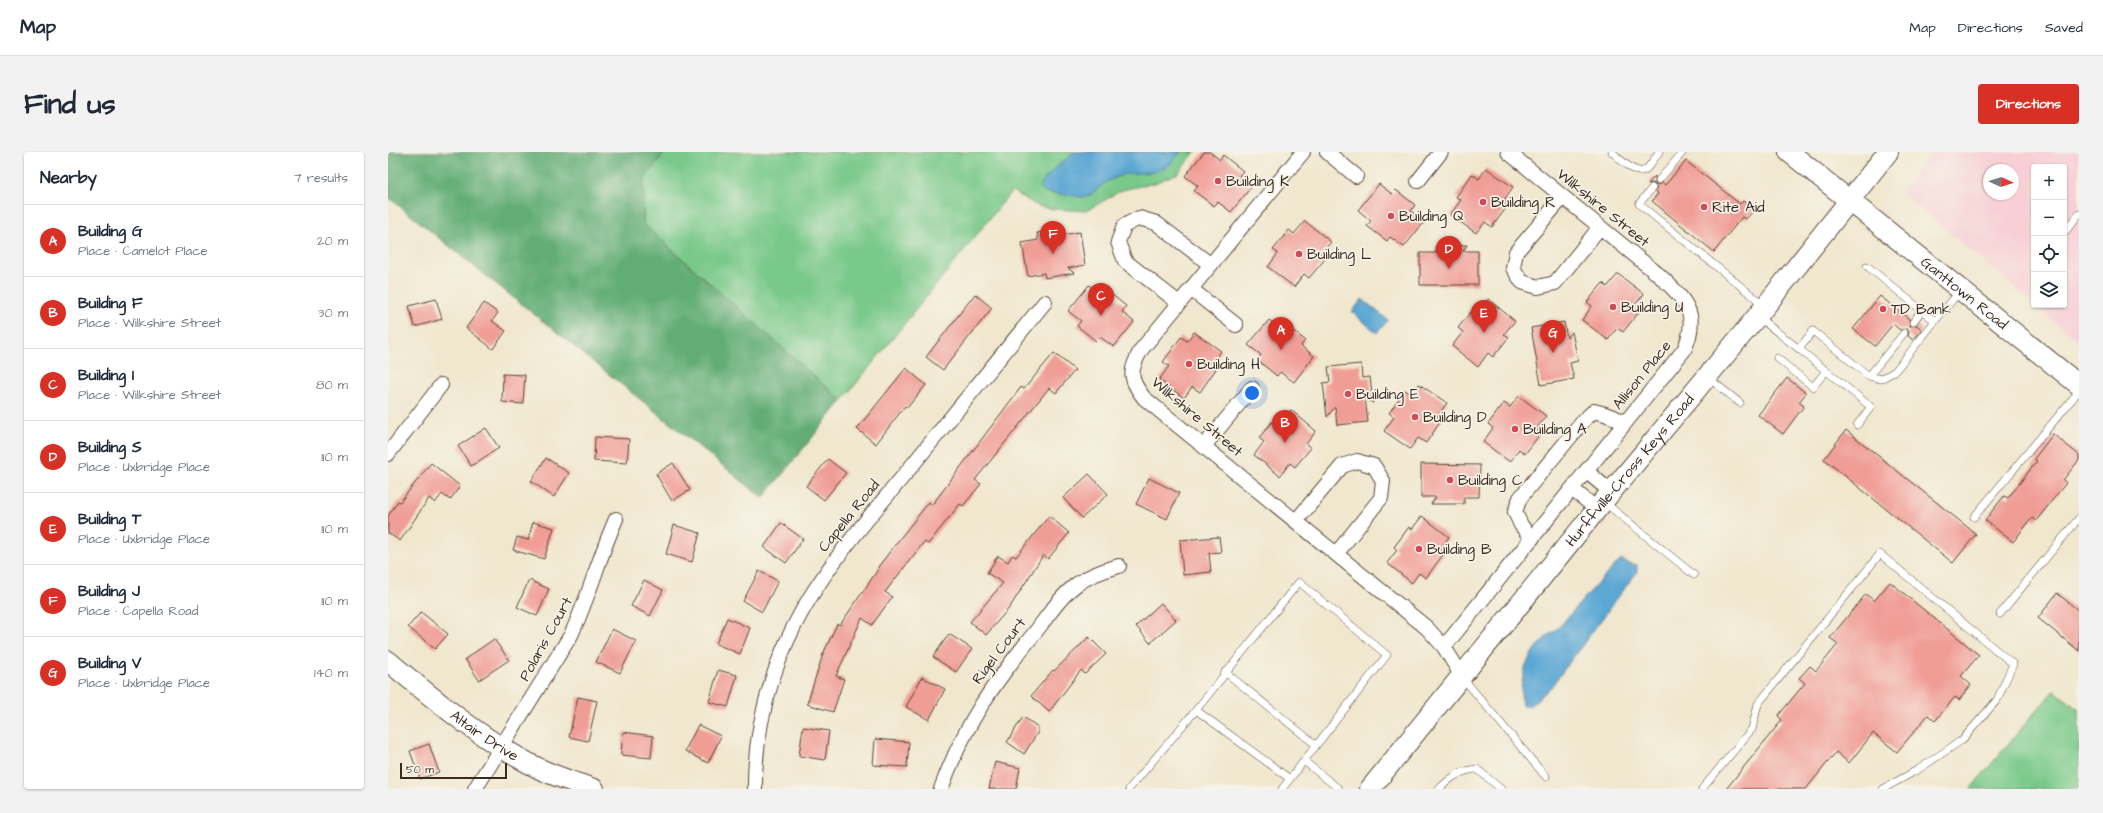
<!DOCTYPE html>
<html lang="en">
<head>
<meta charset="utf-8">
<style>
	body { margin:0; font-family:"Architects Daughter",sans-serif; background:#f2f2f3; color:#1f2937 }
	.controls { position:absolute; right:12px; top:12px; display:grid; overflow:hidden; border-radius:4px; box-shadow:0 1px 3px #0004 }
	.controls button { width:36px; height:36px; display:grid; place-items:center; padding:0; border:0; border-bottom:1px solid #e0e1e3; background:#fff; color:#1f2937; font:20px sans-serif }
	.compass { position:absolute; left:1595px; top:12px; width:36px; height:36px; border-radius:50%; background:#fff; box-shadow:0 1px 3px #0004; rotate:93deg }
	.scale { position:absolute; left:12px; bottom:10px; width:107px; box-sizing:border-box; padding-left:4px; border:2px solid #3b2a1e; border-top:0; font-size:11px; line-height:14px; white-space:nowrap; color:#3b2a1e; -webkit-text-stroke:3px #f7f3e8; paint-order:stroke }
	.you { position:absolute; left:864px; top:241px; width:14px; height:14px; margin:-10px; border:3px solid #fff; border-radius:50%; background:#1a73e8; box-shadow:0 0 0 6px #1a73e833 }
	.badge { display:grid; place-items:center; width:26px; height:26px; border-radius:50%; background:#d93025; color:#fff; font-size:13px; font-weight:700 }
	.pin { position:absolute; translate:-50% -33px; filter:drop-shadow(0 1px 2px #0008) }
	.pin::after { content:''; position:absolute; top:21px; width:14px; height:12px; background:inherit; clip-path:polygon(0 0,100% 0,50% 100%) }
	.list { margin:0; padding:0; list-style:none }
	h2 { display:flex; justify-content:space-between; align-items:center; height:52px; margin:0; padding:0 16px; font-size:17px }
	h2 small { font-size:13px; font-weight:400; color:#747a83 }
	.list li { display:grid; grid-template-columns:26px 1fr auto; gap:12px; align-items:center; box-sizing:border-box; height:72px; padding:0 16px; border-top:1px solid #e0e1e3 }
	.list b { display:block; font-size:15px; white-space:nowrap }
	.list p { margin:0; font-size:13px; white-space:nowrap; color:#747a83 }
	.list em { font-size:13px; font-style:normal; color:#747a83 }
	.icon { flex:none; width:22px; height:22px; fill:none; stroke:currentColor; stroke-width:2; stroke-linecap:round; stroke-linejoin:round }
	.map { position:relative; flex:none; width:1691px; height:637px; overflow:hidden; border-radius:4px }
	header { display:flex; align-items:center; gap:24px; box-sizing:border-box; height:56px; padding:0 20px; background:#fff; border-bottom:1px solid #e0e1e3 }
	header strong { font-size:19px }
	nav { display:flex; gap:22px; margin-inline-start:auto; font-size:14px }
	.intro { display:flex; align-items:center; justify-content:space-between; box-sizing:border-box; height:96px; padding:0 24px }
	h1 { margin:0; font-size:28px }
	.button { padding:10px 18px; border-radius:4px; background:#d93025; color:#fff; font-size:14px; font-weight:700 }
	main { display:flex; gap:24px; padding:0 24px }
	aside { flex:1; background:#fff; border-radius:4px; box-shadow:0 1px 3px #0004 }
	.map>svg:first-child { display:block }
</style>
</head>
<body>
<header>
<strong>Map</strong>
<nav><a>Map</a><a>Directions</a><a>Saved</a></nav>
</header>
<div class="intro"><h1>Find us</h1><a class="button">Directions</a></div>
<main>
<aside>
<h2>Nearby<small>7 results</small></h2>
<ul class="list">
<li><span class="badge">A</span><div><b>Building G</b><p>Place · Camelot Place</p></div><em>20 m</em></li>
<li><span class="badge">B</span><div><b>Building F</b><p>Place · Wilkshire Street</p></div><em>30 m</em></li>
<li><span class="badge">C</span><div><b>Building I</b><p>Place · Wilkshire Street</p></div><em>80 m</em></li>
<li><span class="badge">D</span><div><b>Building S</b><p>Place · Uxbridge Place</p></div><em>110 m</em></li>
<li><span class="badge">E</span><div><b>Building T</b><p>Place · Uxbridge Place</p></div><em>110 m</em></li>
<li><span class="badge">F</span><div><b>Building J</b><p>Place · Capella Road</p></div><em>110 m</em></li>
<li><span class="badge">G</span><div><b>Building V</b><p>Place · Uxbridge Place</p></div><em>140 m</em></li>
</ul>
</aside>
<div class="map">
<svg width="1691" height="637" viewBox="0 0 1691 637">
	<rect width="100%" height="100%" fill="#f7f3e8"/>
	<filter id="ink" filterUnits="userSpaceOnUse"><feTurbulence type="fractalNoise" baseFrequency=".025" numOctaves="2"/><feDisplacementMap in="SourceGraphic" scale="8" xChannelSelector="R" yChannelSelector="G"/><feConvolveMatrix kernelMatrix="1 2 1 2 8 2 1 2 1" color-interpolation-filters="sRGB"/></filter>
	<filter id="wash" filterUnits="userSpaceOnUse"><feTurbulence type="fractalNoise" baseFrequency=".012" numOctaves="4" result="noise"/><feDisplacementMap in="SourceGraphic" scale="16" xChannelSelector="R" yChannelSelector="G"/><feGaussianBlur stdDeviation="0.9" result="paint"/><feColorMatrix in="noise" values="0 0 0 0 0 0 0 0 0 0 0 0 0 0 0 0 0 1.4 0 .05"/><feComposite in="paint" operator="in"/></filter>
	<g filter="url(#wash)">
		<rect width="100%" height="100%" fill="#f0e7ce"/>
		<path fill="#f7cfd5" fill-rule="evenodd" d="M1545,0h146v190l-44,-37h29v-138h-30v137l-133,-112zM1601,18h24v24h-24z"/>
		<path fill="#79c98a" stroke="#5a7a54" d="M277,0h530l-17,21 -23,10 -33,7 -36,21 -34,-2 -14,-3 -26,-15 -170,210 -199,-177 1,-45z
			M1666,538l25,20v79h-109z"/>
		<path fill="#62ad76" stroke="#4e6c4a" d="M0,0h277l-21,27 -1,45 199,177 -79,97 -375,-301z"/>
		<path fill="#5ca7d4" stroke="#4c6879" d="M686,0h107l-14,15 -13,5 -30,2 -18,8 -16,13 -7,2 -40,-5 -4,-4c7,-16 24,-24 35,-36z
			M974,147l26,21 -11,13 -25,-21z
			M1233,407l6,4 10,2v7l-3,4 -83,111 -21,19h-8c-3,-21 2,-47 18,-63 6,-7 14,-11 21,-18 19,-23 39,-44 60,-66z"/>
		<g id="blocks">
			<path fill="#f09d96" d="M816,0h6l10,8 3,-5 20,16 -4,5 13,10 -21,26 -13,-10 -4,4 -20,-15 4,-5 -13,-10z
				M1298,9l54,43 3,-3 11,9 -8,9 -4,-2 -28,35 -62,-51 6,-7 -2,-3 1,-4 -4,-4 -5,1 7,-8v8l3,1 5,-2 2,2z
				M1098,16l27,19 -9,13 5,4 -17,23 -7,-5 -9,11 -26,-18 11,-15 -5,-3 16,-23 7,5z
				M991,32l13,10 4,-4 19,15 -4,6 14,10 -21,26 -14,-10 -3,4 -20,-15 4,-5 -13,-11z
				M917,69l26,21 -11,13 5,4 -16,19 -5,-4 -10,13 -26,-20 10,-14 -5,-3 16,-20 5,4z
				M673,77l1,6 18,-3 5,33 -17,3 6,5 -29,5 -1,-5 -16,3 -6,-33 16,-3 -1,-7z
				M1079,93l-4,6h15v34h-58v-32h16v-7z
				M1230,122l26,20 -11,13 6,5 -16,20 -6,-4 -9,12 -26,-20 10,-14 -5,-4 16,-19 4,4z
				M701,133l12,10 5,-5 20,16 -4,6 12,10 -20,25 -14,-10 -4,4 -19,-15 4,-5 -13,-10z
				M587,142l17,14 -49,62 -17,-13z
				M1492,144l29,23 1,7 7,-1 5,5 -9,10 -5,-4 1,-4 -2,-3 -7,1 -7,-6 -18,22 -22,-17z
				M48,147l6,20 -27,8 -6,-21z
				M1100,147l27,22 -11,13 5,3 -16,20 -5,-4 -10,14 -26,-21 11,-14 -5,-4 15,-19 5,3z
				M96,151l14,10 -6,8 14,10 -13,18 -27,-21z
				M881,168l13,10 3,-5 20,15 -4,6 13,10 -20,26 -14,-10 -3,4 -20,-16 4,-5 -13,-10z
				M1176,170l3,16 5,-6 6,29 -8,2 4,16 -33,6 -10,-57z
				M806,180l27,19 -10,15 5,3 -16,23 -8,-5 -8,11 -25,-18 10,-14 -6,-4 18,-25 6,4z
				M666,201l21,17 -19,23 -7,-5 -74,92 6,4 -18,22 -3,-2 -32,40 -4,-2 -39,50 7,5 -20,28 -10,-7 -26,58 8,3 -11,33 -26,-8 16,-50 14,-30 3,1 39,-57 -1,-1 20,-26 31,-39 3,3 89,-118 3,2z
				M973,212l1,14 8,-1 3,26 -8,-5 3,24 -31,3 -2,-18 -8,10 -4,-34 7,-1 -2,-15z
				M518,216l20,17 -19,23 -2,-2 -29,38 -19,-15z
				M115,222l22,1 -2,29 -21,-2z
				M1399,226l19,15 -7,9 5,4 -21,28 -25,-19z
				M1031,232l28,19 -11,15 5,3 -15,22 -8,-5 -8,11 -26,-18 10,-14 -5,-4 16,-23 7,5z
				M1131,244l27,20 -10,14 5,3 -16,21 -6,-5 -9,13 -27,-20 10,-14 -5,-4 16,-21 6,4z
				M903,258l25,21 -10,13 5,4 -16,19 -5,-4 -10,13 -26,-21 10,-13 -5,-4 16,-20 5,4z
				M98,276l13,20 -28,18 -13,-20z
				M1458,278l130,104 -23,29 -129,-104z
				M1665,282l26,21v5l-16,20 3,3 -30,38 -4,-3 -19,24 -28,-22 19,-24 4,2 29,-37 -3,-2z
				M207,285l34,2 -2,24 -33,-2z
				M158,306l23,15 -15,24 -23,-16z
				M440,307l18,14 -22,27 -18,-14z
				M43,311l29,23 -10,14 -8,-6 -7,9 -6,-5 -29,43 -12,-8v-17l10,-15 2,1z
				M285,311l17,27 -18,11 -16,-27z
				M1033,312l59,1 -1,32h-15v7h-33l5,-7h-15z
				M701,322l19,20 -26,24 -19,-20z
				M761,326l30,15 -12,26 -31,-15z
				M661,364l20,17 -21,26 -5,-4 -33,52 -24,28 -16,-13 33,-39 -16,-10 11,-17 10,6 4,-7 4,2z
				M1034,364l27,21 -9,12 5,3 -19,26 -7,-5 -7,10 -25,-20 10,-13 -3,-3 15,-20 3,2z
				M145,370l21,6 -10,31 -31,-9 4,-13 11,3z
				M393,371l22,16 -17,24 -22,-16z
				M286,373l26,8 -8,29 -26,-8z
				M831,385l2,15 -12,1 2,19 -28,3 -3,-35z
				M371,419l19,10 -16,31 -19,-11z
				M141,428l20,9 -12,27 -20,-9z
				M256,428l19,10 -13,26 -19,-10z
				M1502,430l89,73 -18,21 10,9 -12,15 -4,-3 -20,24 -7,-6 -31,37 -24,-19 -24,30 -13,-11 -30,37h-80l56,-69 -4,-4 27,-33 -6,-5 11,-12 6,5 22,-27 -8,-6 36,-44 8,7z
				M1669,441l22,18v40l-41,-33z
				M773,451l15,17 -26,23 -14,-17z
				M33,460l27,22 -13,15 -27,-22z
				M339,466l23,10 -10,26 -24,-10z
				M224,477l24,12 -16,32 -24,-11z
				M561,482l23,15 -16,23 -23,-15z
				M701,485l17,17 -21,20 -4,-4 -32,42 -18,-16 22,-26 1,1z
				M106,487l15,21 -30,20 -14,-21z
				M330,518l19,5 -9,32 -19,-5z
				M534,525l23,12 -16,31 -23,-13z
				M190,545l19,4 -9,40 -19,-4z
				M635,565l15,10v5l-14,22 -17,-12z
				M310,573l23,11 -13,27 -23,-12z
				M415,575l26,4 -4,29 -26,-4z
				M235,580l30,4 -2,22 -30,-3z
				M487,587l34,3 -2,25 -34,-2z
				M41,592l10,28 -19,7 -10,-28z
				M607,610l25,6 -4,21h-27z"/>
		</g>
	</g>
	<g filter="url(#ink)">
		<use href="#blocks" fill-opacity="0" stroke="#564638" stroke-width="1"/>
		<g fill="none" stroke-linecap="round" stroke-linejoin="round">
			<defs>
				<path id="lane" d="M1224,0c7,6 23,24 33,18 5,-3 10,-13 14,-18
					M1271,28l24,-28
					M1264,36l-13,16 125,101
					M1676,81l15,-19
					M1479,114l68,55 25,-30
					M1370,165l41,32 14,-18 56,45 12,3 14,-8 40,-50
					M1525,170l9,-12
					M1411,197l72,58 -14,18
					M1389,206l36,29 13,-16
					M1481,224l35,-43
					M1319,225l33,26
					M1216,350l90,73
					M1586,365l105,-126
					M1612,462l79,-96
					M837,520l91,73
					M1074,525l84,100
					M808,558l94,69
					M916,609l35,28
					M741,637l67,-79 103,-128 88,73 -105,134
					M1051,637c11,-11 22,-19 38,-20l24,20
					M1314,637l50,-60 6,-25 122,-150 133,110 -16,36 -35,40 -43,29 -36,20"/>
				<path id="street" d="M915,0l-162,198c-12,21 -12,29 3,48l283,230 17,19 18,29
					M939,0l29,24
					M1030,29l23,-29
					M1175,45l-47,55 -3,16 9,14 16,5 17,-4 45,-56
					M803,137l45,36
					M791,151l-54,-42 -7,-19 6,-16 15,-8 17,5 55,42
					M816,294l48,-58
					M0,302l53,-69
					M1198,319l25,21
					M1184,337l25,20
					M908,369l46,-55 15,-5 17,5 9,15 -2,17 -45,56
					M1144,387l-11,-14 -6,-13 5,-14 65,-79 9,-8 11,3 21,8
					M1056,495l240,-297c17,-37 0,-51 -25,-75l-151,-123
					M87,637l96,-154c18,-38 28,-78 45,-116
					M367,637c-1,-74 25,-149 67,-210 26,-39 58,-74 88,-111 45,-55 90,-110 135,-166
					M553,637c24,-66 52,-105 96,-159 12,-16 24,-34 40,-46 13,-9 27,-14 42,-18"/>
				<g id="secondary">
					<path id="s1" d="M1401,0l290,233"/>
					<path id="s2" d="M0,509c47,39 96,81 152,108 17,8 36,14 54,20"/>
					<path id="s3" d="M982,637l227,-280 158,-190 133,-167"/>
				</g>
			</defs>
			<use href="#lane" stroke="#564638" stroke-width="8"/>
			<use href="#street" stroke="#564638" stroke-width="16"/>
			<use href="#secondary" stroke="#564638" stroke-width="22"/>
			<use href="#lane" stroke="#fff" stroke-width="7"/>
			<use href="#street" stroke="#fff" stroke-width="14"/>
			<use href="#secondary" stroke="#fff" stroke-width="20"/>
		</g>
	</g>
	<g fill="#d1495b" stroke="#f7f3e8" stroke-width="1.5">
		<circle cx="830" cy="29" r="4"/>
		<circle cx="1095" cy="50" r="4"/>
		<circle cx="1316" cy="55" r="4"/>
		<circle cx="1003" cy="64" r="4"/>
		<circle cx="911" cy="102" r="4"/>
		<circle cx="1225" cy="155" r="4"/>
		<circle cx="1495" cy="157" r="4"/>
		<circle cx="801" cy="212" r="4"/>
		<circle cx="960" cy="242" r="4"/>
		<circle cx="1027" cy="265" r="4"/>
		<circle cx="1127" cy="277" r="4"/>
		<circle cx="1062" cy="328" r="4"/>
		<circle cx="1031" cy="397" r="4"/>
	</g>
	<g text-anchor="middle" dominant-baseline="central" stroke-width="3.5" stroke-linejoin="round" paint-order="stroke">
		<g font-size="15" fill="#3b2a1e" stroke="#f7f3e8" text-anchor="start">
			<text x="838" y="29">Building K</text>
			<text x="1103" y="50">Building R</text>
			<text x="1324" y="55">Rite Aid</text>
			<text x="1011" y="64">Building Q</text>
			<text x="919" y="102">Building L</text>
			<text x="1233" y="155">Building U</text>
			<text x="1503" y="157">TD Bank</text>
			<text x="809" y="212">Building H</text>
			<text x="968" y="242">Building E</text>
			<text x="1035" y="265">Building D</text>
			<text x="1135" y="277">Building A</text>
			<text x="1070" y="328">Building C</text>
			<text x="1039" y="397">Building B</text>
		</g>
		<g font-size="15" fill="#3b2a1e" stroke="#f7f3e8">
			<text transform="translate(1215 56) rotate(39)">Wilkshire Street</text>
			<text stroke="none"><textPath href="#s1" startOffset="225">Ganttown Road</textPath></text>
			<text transform="translate(1254 223) rotate(-51)">Allison Place</text>
			<text transform="translate(809 265) rotate(40)">Wilkshire Street</text>
			<text stroke="none"><textPath href="#s3" startOffset="411">Hurffville-Cross Keys Road</textPath></text>
			<text transform="translate(461 364) rotate(-51)">Capella Road</text>
			<text transform="translate(158 487) rotate(-61)">Polaris Court</text>
			<text transform="translate(611 499) rotate(-53)">Rigel Court</text>
			<text stroke="none"><textPath href="#s2" startOffset="122">Altair Drive</textPath></text>
		</g>
	</g>
</svg>
<div class="controls">
<button>+</button>
<button>−</button>
<button><svg class="icon" aria-label="locate" viewBox="0 0 24 24"><circle cx="12" cy="12" r="6"/><path d="M12 2v4M12 18v4M2 12h4M18 12h4"/></svg></button>
<button><svg class="icon" aria-label="layers" viewBox="0 0 24 24"><path d="M12 4l9 5-9 5-9-5zM3 14l9 5 9-5"/></svg></button>
</div>
<svg class="compass" viewBox="-18 -18 36 36"><path d="M0-13l5 13h-10z" fill="#e53935"/><path d="M0 13l5-13h-10z" fill="#747a83"/></svg>
<div class="scale">50 m</div>
<div class="you"></div>
<div class="pin badge" style="left:893px;top:198px">A</div>
<div class="pin badge" style="left:897px;top:291px">B</div>
<div class="pin badge" style="left:713px;top:164px">C</div>
<div class="pin badge" style="left:1061px;top:117px">D</div>
<div class="pin badge" style="left:1096px;top:181px">E</div>
<div class="pin badge" style="left:665px;top:102px">F</div>
<div class="pin badge" style="left:1165px;top:201px">G</div>
</div>
</main>
</body>
</html>
